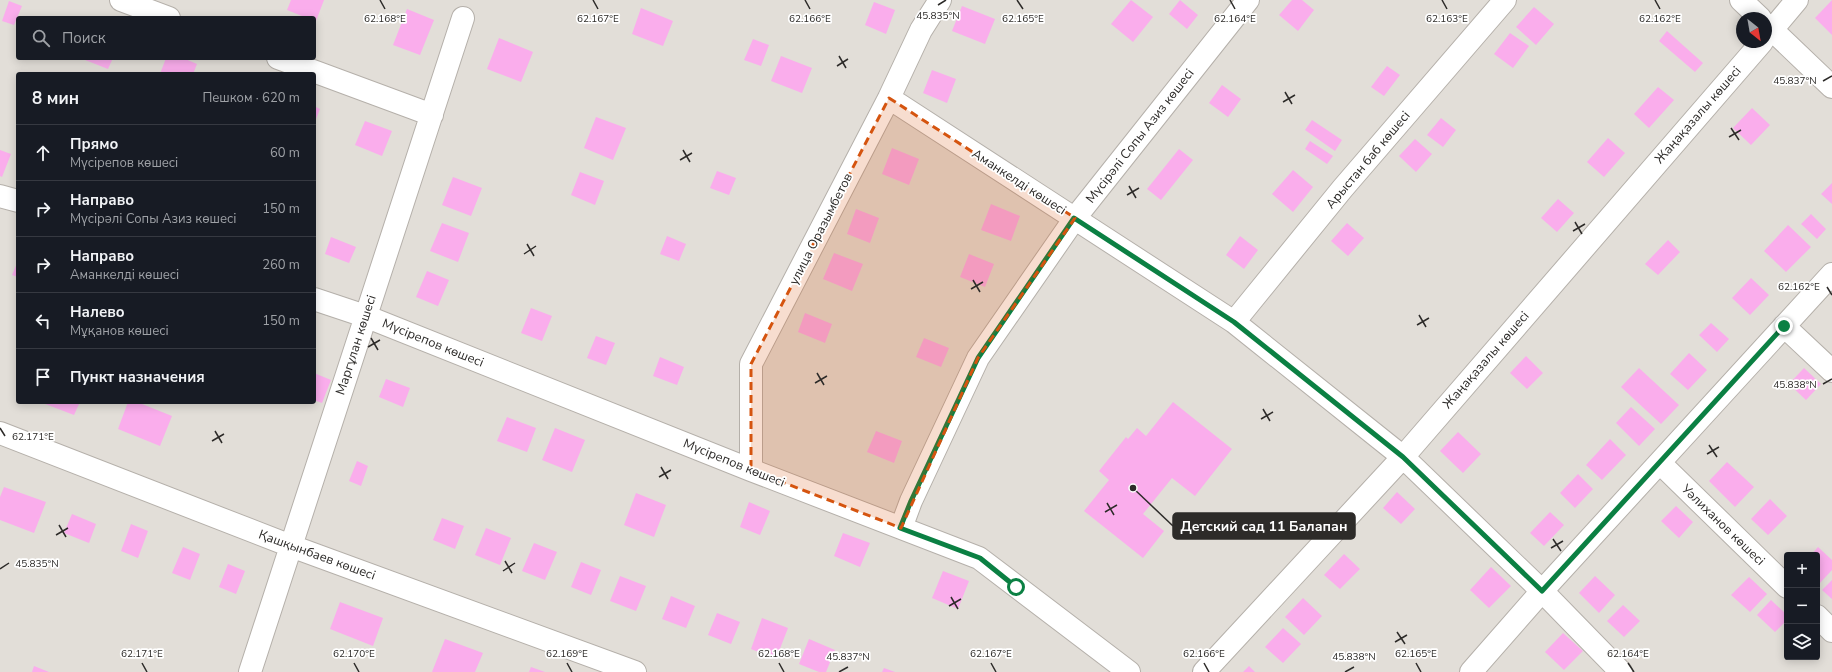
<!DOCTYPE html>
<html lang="ru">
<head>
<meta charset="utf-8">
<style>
	body { margin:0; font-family:"Nunito Sans",sans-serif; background:#20242c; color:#f1f3f6 }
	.controls { position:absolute; right:12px; bottom:12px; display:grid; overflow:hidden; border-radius:4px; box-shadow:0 2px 10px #0003 }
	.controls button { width:36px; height:36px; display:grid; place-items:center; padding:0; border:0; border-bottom:1px solid #363941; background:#171b24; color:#f1f3f6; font:20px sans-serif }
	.compass { position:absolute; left:1736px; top:12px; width:36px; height:36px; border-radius:50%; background:#171b24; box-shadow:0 2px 10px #0003; rotate:149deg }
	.stop { position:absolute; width:12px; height:12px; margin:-9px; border:3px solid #0b8043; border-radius:50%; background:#fff }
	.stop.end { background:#0b8043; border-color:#fff; box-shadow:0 1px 4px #0008 }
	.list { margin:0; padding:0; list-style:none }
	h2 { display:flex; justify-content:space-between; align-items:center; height:52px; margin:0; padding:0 16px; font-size:17px }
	h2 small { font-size:13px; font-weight:400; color:#9ea1a6 }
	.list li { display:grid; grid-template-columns:26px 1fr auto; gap:12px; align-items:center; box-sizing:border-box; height:56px; padding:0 16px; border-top:1px solid #363941 }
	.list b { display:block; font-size:15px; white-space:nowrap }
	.list p { margin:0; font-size:13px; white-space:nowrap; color:#9ea1a6 }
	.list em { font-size:13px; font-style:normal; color:#9ea1a6 }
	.icon { flex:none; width:22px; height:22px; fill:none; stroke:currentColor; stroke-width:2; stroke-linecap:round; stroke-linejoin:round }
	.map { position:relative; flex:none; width:1832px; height:672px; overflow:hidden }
	.search { position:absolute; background:#171b24; box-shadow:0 2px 10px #0003; left:16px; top:16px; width:300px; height:44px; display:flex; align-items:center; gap:10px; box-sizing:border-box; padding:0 14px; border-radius:4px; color:#9ea1a6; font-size:15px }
	.panel { position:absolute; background:#171b24; box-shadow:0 2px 10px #0003; left:16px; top:72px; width:300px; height:332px; border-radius:4px }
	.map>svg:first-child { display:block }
</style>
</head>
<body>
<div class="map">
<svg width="1832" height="672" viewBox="0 0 1832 672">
	<rect width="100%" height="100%" fill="#e2ded8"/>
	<path fill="#faadec" d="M291,0h33l-8,21 -2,-3h-7l-20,-8z
		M1131,0l22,17 -20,25 -22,-18z
		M1180,0l18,15 -11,14 -18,-15z
		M1292,0h10l12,10 -16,21 -19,-16z
		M1832,0v35l-17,-17z
		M9,1l13,5 -8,19 -12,-4z
		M874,2l21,8 -9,24 -21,-9z
		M962,6l33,13 -10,25 -33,-13z
		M1534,7l20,17 -18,21 -20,-18z
		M641,8l32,13 -10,25 -31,-12z
		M407,9l27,11 -14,35 -27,-10z
		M1667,31l36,32 -8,9 -36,-31z
		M1510,33l19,13 -16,22 -19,-14z
		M499,38l34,14 -12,30 -34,-13z
		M753,39l16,6 -8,21 -17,-6z
		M781,56l31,12 -10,25 -31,-12z
		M80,58h33l-5,11z
		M166,58h17l14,6 -4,10h-33z
		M1387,66l13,9 -16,21 -13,-9z
		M932,70l24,9 -9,24 -24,-10z
		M1222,85l19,14 -13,18 -19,-14z
		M1658,87l16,13 -25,28 -15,-14z
		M314,106l6,3 -6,15z
		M1752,108l18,17 -19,20 -18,-17z
		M596,117l30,11 -13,32 -29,-12z
		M1441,118l15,12 -13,17 -16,-12z
		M1312,120l30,20 -7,11 -30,-21z
		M365,121l27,10 -10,25 -27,-11z
		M1608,138l17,15 -21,24 -17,-15z
		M1415,139l17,15 -16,18 -17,-16z
		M1310,141l23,15 -6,8 -22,-15z
		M892,148l27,11 -10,26 -27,-11z
		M1179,149l14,11 -32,40 -14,-11z
		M0,150l11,4 -9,23 -2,-1z
		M1293,170l20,17 -20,25 -21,-18z
		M717,171l19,7 -7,17 -19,-7z
		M580,172l24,9 -9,24 -24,-10z
		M453,177l29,11 -11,28 -29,-11z
		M1832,183v21l-11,-10z
		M1558,199l16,14 -17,19 -16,-14z
		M991,204l29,12 -9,25 -30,-11z
		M856,209l23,9 -9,25 -23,-9z
		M1811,214l15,15 -9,10 -16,-15z
		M442,223l27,10 -11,29 -28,-11z
		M1347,223l17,15 -16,18 -17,-15z
		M1788,225l23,22 -25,25 -22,-21z
		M667,236l19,8 -7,17 -19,-7z
		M1240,236l18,14 -14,19 -18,-14z
		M331,237l25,10 -7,16 -24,-9z
		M1668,240l12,12 -22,23 -13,-11z
		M834,253l29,11 -11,27 -29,-12z
		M969,254l25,10 -9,23 -25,-10z
		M18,261v16l-6,-2z
		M427,271l22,9 -11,26 -22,-9z
		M1751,278l18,17 -19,20 -18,-17z
		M531,308l21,8 -10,25 -21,-8z
		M805,313l27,11 -7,19 -27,-11z
		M1711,323l18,16 -12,13 -18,-17z
		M596,336l19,7 -9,22 -19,-7z
		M924,338l25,10 -8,19 -25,-10z
		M1689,353l18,17 -19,20 -18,-16z
		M1526,356l17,17 -16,16 -17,-16z
		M660,357l24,10 -7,18 -24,-9z
		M1639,368l40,37 -18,19 -40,-37z
		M1804,368l17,16 -15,16 -17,-16z
		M314,373l17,7 -9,23 -8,-3z
		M386,379l24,9 -7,19 -24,-10z
		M40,402h40l-6,13z
		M128,402h9l35,14 -12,30 -42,-17z
		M1173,402l59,47 -37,47 -23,-18 -29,36 21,17 -21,27 -59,-47 25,-31 -10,-9 27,-34 2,2 9,-11 9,8z
		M1631,407l24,22 -16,17 -23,-23z
		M507,417l29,11 -9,24 -30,-11z
		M555,428l30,12 -13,32 -30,-12z
		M876,431l26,10 -8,22 -27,-11z
		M1458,432l23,22 -18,19 -23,-22z
		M1610,439l16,16 -24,25 -16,-15z
		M357,461l11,5 -7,20 -12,-5z
		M1727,462l27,25 -19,20 -26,-26z
		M1578,474l15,15 -18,19 -15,-15z
		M4,487l42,15 -12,31 -34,-13v-23z
		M1397,492l18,17 -14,15 -18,-16z
		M636,493l30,12 -12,32 -30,-12z
		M1770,499l17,17 -19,19 -17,-16z
		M749,502l21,9 -10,24 -20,-8z
		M1676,506l17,16 -14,16 -18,-17z
		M1550,512l14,13 -20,21 -14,-13z
		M72,514l24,10 -7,19 -25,-10z
		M442,518l22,8 -9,23 -22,-9z
		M131,524l17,7 -10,27 -17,-7z
		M486,528l25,10 -11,27 -25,-10z
		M843,533l27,10 -10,24 -26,-11z
		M534,543l23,9 -12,28 -23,-9z
		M183,547l17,7 -10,26 -18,-7z
		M1818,547l14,13v10l-13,14 -2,-2v-27h-6z
		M1344,554l16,15 -20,20 -16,-14z
		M581,562l20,8 -10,25 -20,-8z
		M228,564l17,7 -9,23 -17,-7z
		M1491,567l20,19 -22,22 -19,-18z
		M943,571l26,10 -11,28 -26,-11z
		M620,576l26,10 -10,25 -26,-10z
		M1595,576l20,19 -16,18 -20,-20z
		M1749,577l18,17 -17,18 -19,-17z
		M1832,580v19l-10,-9z
		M671,596l24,10 -9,22 -24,-9z
		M1303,598l19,18 -18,19 -19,-18z
		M1771,600l16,15v5l-12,12 -18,-17z
		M340,602l43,16 -10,28 -43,-17z
		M1623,605l17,16 -16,16 -17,-16z
		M717,613l23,9 -9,22 -23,-9z
		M762,618l26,10 -12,31 -25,-10z
		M1283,628l18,16 -18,19 -18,-16z
		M1563,633l20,18 -19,19 -19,-18z
		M445,639l38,14 -8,19h-43z
		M809,639l26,11 -9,22h-7l-20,-8z
		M34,666l15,6h-17z
		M1249,666l6,6h-12z
		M531,667l14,5h-16z
		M884,668l11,4h-13z"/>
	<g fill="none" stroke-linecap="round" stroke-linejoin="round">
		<defs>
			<path id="minor" d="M121,0l48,18
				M1741,0l19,18
				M1766,24l66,63
				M1766,37l31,-37
				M278,58l154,57
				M889,98l345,224 169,135 139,134 79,81
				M0,196l18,5
				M314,299l51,17 386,154 228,88 150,114
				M1234,322l109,-134 162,-188
				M1784,326l48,45
				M0,433l291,113 344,126
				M1660,463l127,124
				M751,470v-106l138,-266 32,-68 19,-30
				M901,528l10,-27 67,-143 97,-140 173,-218
				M1817,616l15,15
				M250,672l213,-654
				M1204,672l199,-215 359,-415
				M1471,672l71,-81 290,-317"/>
		</defs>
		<use href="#minor" stroke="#b5b0aa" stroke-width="24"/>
		<use href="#minor" stroke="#fff" stroke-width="22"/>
	</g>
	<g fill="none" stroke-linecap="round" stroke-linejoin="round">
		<path stroke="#0b8043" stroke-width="5" d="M1016,587l-36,-29 -80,-30 11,-27 67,-143 96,-140 160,104 169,135 139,134 242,-265"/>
	</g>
	<path fill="#d5540f" fill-opacity="0.2" stroke="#d5540f" stroke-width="3" stroke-dasharray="8 5" stroke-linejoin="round" d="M889,98l186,120 -97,140 -77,170 -150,-58v-106z"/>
	<path fill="none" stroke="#2d2b29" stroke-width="1.5" d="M380,0l5,9M593,0l5,9M805,0l5,9M1017,0l6,9M1230,0l5,9M1442,0l5,9M1655,0l5,9M938,5l8,-5M839,56l7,12M837,66l11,-7M1823,81l9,-5M1285,92l7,12M1283,102l12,-7M1731,128l8,12M1729,137l12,-7M683,150l7,12M680,160l12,-7M1129,186l7,12M1127,195l12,-7M1575,222l7,12M1573,231l12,-7M527,244l7,12M524,254l12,-8M973,280l7,12M1827,287l5,8M971,289l12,-7M1419,315l7,12M1417,325l12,-7M371,338l7,12M368,347l12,-7M817,373l7,12M815,383l12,-7M1823,384l9,-5M1263,409l7,12M1261,419l12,-7M0,428l5,8M215,431l7,12M212,441l12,-7M1709,445l8,12M1707,454l12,-7M661,467l7,12M659,477l12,-7M1107,503l7,12M1105,512l12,-7M59,525l7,12M56,535l12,-7M1553,539l8,12M1551,548l12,-7M505,561l7,12M0,569l9,-6M503,571l12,-8M951,597l7,12M949,606l12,-7M1397,632l8,12M1395,642l12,-7M142,663l5,9M354,663l5,9M567,663l5,9M779,663l5,9M991,663l5,9M1204,663l5,9M1416,663l5,9M1628,663l6,9M839,672l9,-5M1345,672l9,-5"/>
	<g text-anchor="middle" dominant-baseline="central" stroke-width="3.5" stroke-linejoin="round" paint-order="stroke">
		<g font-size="13" fill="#2d2b29" stroke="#fff">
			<text transform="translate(1698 115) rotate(-49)">Жаңақазалы көшесі</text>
			<text transform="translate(1140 136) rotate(-52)">Мүсірәлі Сопы Азиз көшесі</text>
			<text transform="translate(1368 160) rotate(-50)">Арыстан баб көшесі</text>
			<text transform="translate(1019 182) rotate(33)">Аманкелді көшесі</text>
			<text transform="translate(821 229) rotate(-63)">улица Оразымбетов</text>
			<text transform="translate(433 343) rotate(22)">Мүсірепов көшесі</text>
			<text transform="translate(356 345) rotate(-72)">Маргұлан көшесі</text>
			<text transform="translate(1486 360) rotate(-49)">Жаңақазалы көшесі</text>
			<text transform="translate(734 463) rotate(22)">Мүсірепов көшесі</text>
			<text transform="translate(1723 525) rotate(44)">Уәлиханов көшесі</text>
			<text transform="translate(317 555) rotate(20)">Қашқынбаев көшесі</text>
		</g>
	</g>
	<g font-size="10" text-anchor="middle" fill="#2d2b29" stroke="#fff" stroke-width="3.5" stroke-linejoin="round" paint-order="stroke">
		<text x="938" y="19">45.835°N</text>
		<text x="385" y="22">62.168°E</text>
		<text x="598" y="22">62.167°E</text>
		<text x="810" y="22">62.166°E</text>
		<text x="1023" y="22">62.165°E</text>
		<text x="1235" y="22">62.164°E</text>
		<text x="1447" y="22">62.163°E</text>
		<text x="1660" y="22">62.162°E</text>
		<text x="1795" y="84">45.837°N</text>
		<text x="1799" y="290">62.162°E</text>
		<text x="1795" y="388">45.838°N</text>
		<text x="33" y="440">62.171°E</text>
		<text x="37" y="567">45.835°N</text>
		<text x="142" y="657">62.171°E</text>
		<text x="354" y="657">62.170°E</text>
		<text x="567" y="657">62.169°E</text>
		<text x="779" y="657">62.168°E</text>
		<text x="991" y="657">62.167°E</text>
		<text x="1204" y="657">62.166°E</text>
		<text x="1416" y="657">62.165°E</text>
		<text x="1628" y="657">62.164°E</text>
		<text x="848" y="660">45.837°N</text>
		<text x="1354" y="660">45.838°N</text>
	</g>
	<path fill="none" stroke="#2d2b29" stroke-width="1.5" d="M1133 488L1173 526"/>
	<circle fill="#2d2b29" stroke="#fff" stroke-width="1.5" cx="1133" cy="488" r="4"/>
	<rect fill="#2d2b29" stroke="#2d2b29" stroke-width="1.5" x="1173" y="513" width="182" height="26" rx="4"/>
	<g font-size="14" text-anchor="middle" font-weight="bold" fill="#fff">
		<text x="1264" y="531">Детский сад 11 Балапан</text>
	</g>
</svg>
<div class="controls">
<button>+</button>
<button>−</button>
<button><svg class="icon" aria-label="layers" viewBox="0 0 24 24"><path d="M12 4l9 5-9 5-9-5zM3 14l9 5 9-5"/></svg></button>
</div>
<svg class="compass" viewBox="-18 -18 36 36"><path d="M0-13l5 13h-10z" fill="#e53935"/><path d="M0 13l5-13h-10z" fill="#9ea1a6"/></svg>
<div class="stop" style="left:1016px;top:587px"></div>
<div class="stop end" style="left:1784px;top:326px"></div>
<div class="search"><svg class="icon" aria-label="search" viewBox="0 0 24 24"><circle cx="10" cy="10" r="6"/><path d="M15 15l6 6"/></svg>Поиск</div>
<section class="panel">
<h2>8 мин<small>Пешком · 620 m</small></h2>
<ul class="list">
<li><svg class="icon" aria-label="ahead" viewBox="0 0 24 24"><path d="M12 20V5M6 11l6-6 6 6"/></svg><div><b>Прямо</b><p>Мүсірепов көшесі</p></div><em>60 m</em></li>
<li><svg class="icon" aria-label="right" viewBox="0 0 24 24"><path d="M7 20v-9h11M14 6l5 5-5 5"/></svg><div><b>Направо</b><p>Мүсірәлі Сопы Азиз көшесі</p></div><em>150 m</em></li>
<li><svg class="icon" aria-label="right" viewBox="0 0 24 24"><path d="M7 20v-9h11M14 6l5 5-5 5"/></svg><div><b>Направо</b><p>Аманкелді көшесі</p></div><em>260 m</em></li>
<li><svg class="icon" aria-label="left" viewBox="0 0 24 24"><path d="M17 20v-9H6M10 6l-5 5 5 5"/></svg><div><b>Налево</b><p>Мұқанов көшесі</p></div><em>150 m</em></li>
<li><svg class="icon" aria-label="arrive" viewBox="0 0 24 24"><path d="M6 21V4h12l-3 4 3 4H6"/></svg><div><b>Пункт назначения</b></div></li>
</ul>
</section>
</div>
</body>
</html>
